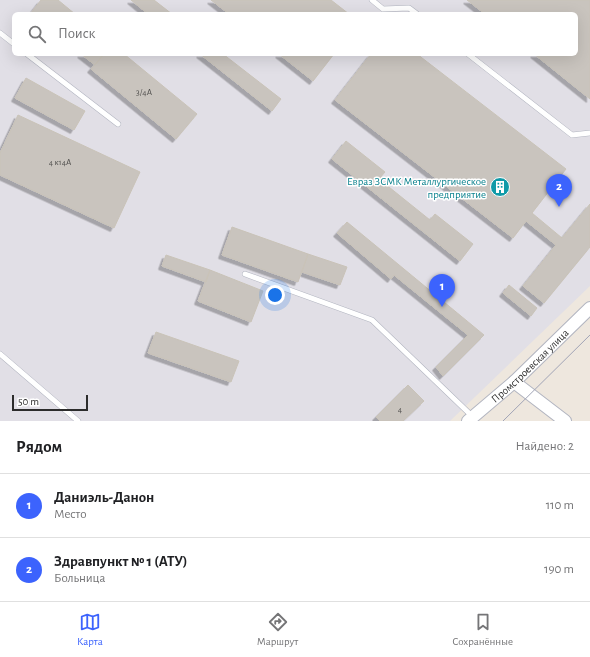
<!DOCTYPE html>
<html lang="ru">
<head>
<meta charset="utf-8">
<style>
	body { margin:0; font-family:"Alegreya Sans",sans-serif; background:#f6f6f6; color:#202124 }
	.scale { position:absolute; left:12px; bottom:10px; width:76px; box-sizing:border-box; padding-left:4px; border:2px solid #2c2c2c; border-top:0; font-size:11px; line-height:14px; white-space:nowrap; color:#2c2c2c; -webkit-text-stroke:3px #fff; paint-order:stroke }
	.you { position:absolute; left:275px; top:295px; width:14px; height:14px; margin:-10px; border:3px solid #fff; border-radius:50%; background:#1a73e8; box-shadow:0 0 0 6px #1a73e833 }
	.badge { display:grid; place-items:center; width:26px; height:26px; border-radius:50%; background:#3c63fd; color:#fff; font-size:13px; font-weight:700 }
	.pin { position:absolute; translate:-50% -33px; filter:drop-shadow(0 1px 2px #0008) }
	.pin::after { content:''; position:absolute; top:21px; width:14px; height:12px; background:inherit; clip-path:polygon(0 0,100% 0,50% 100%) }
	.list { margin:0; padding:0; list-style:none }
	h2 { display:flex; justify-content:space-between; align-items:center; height:52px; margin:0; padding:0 16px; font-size:17px }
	h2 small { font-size:13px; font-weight:400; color:#757577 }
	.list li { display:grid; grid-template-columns:26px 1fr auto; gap:12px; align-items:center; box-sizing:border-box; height:64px; padding:0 16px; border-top:1px solid #e0e0e0 }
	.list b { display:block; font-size:15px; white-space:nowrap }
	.list p { margin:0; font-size:13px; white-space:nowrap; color:#757577 }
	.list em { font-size:13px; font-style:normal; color:#757577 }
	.icon { flex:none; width:22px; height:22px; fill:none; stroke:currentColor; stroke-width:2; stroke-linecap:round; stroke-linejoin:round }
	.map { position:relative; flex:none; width:590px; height:421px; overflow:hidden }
	.search { position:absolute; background:#fff; box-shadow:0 4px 16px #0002; left:12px; right:12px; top:12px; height:44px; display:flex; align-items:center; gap:10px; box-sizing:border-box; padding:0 14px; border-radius:6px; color:#757577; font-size:15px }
	.sheet { height:180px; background:#fff }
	nav { display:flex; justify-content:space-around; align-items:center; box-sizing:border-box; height:56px; border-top:1px solid #e0e0e0; background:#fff; font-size:11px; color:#757577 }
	nav a { display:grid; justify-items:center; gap:2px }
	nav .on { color:#3c63fd }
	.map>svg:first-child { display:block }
</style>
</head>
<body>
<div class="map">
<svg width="590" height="421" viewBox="0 0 590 421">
	<defs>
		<filter id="shadow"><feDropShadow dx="-3.5" dy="3.5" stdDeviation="0" flood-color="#0004"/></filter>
	</defs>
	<rect width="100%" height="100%" fill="#eee7de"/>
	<path fill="#e1dfe6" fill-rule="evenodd" d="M0,0h590v286l-140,135h-450zM14,14h562v40h-562z"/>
	<path fill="#c9c4be" stroke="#c9c3b8" filter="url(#shadow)" d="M41,0h17l17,14h-43l-1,-1z
		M131,0h23l18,14h-24z
		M211,0h120l18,14h-120z
		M467,0h123v99l-56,-45h42v-40h-91z
		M81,54h23l-9,11z
		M104,54h20l73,60 -21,25 -85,-70z
		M200,54h23l58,45 -9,12z
		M279,54h55l-21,27z
		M371,54h46l149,115 -34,44 30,25 28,-34v43l-46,56 -21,-17 33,-41 -30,-24 -13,17 -178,-138z
		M26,78l59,33 -11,19 -59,-32z
		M18,115l122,57 -26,56 -114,-53v-22z
		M346,141l39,31 -6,7 51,41 5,-6 38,30 -13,17 -128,-102z
		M347,222l137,113 -41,41 -7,-9 32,-32 -74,-60 -3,4 -54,-46z
		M232,227l76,27 -10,28 -76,-27z
		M308,254l39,13 -7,18 -38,-13z
		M166,255l44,15 -4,12 -44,-16z
		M210,270l53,21 -12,31 -53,-21z
		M509,285l28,23 -6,8 -28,-23z
		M156,332l83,29 -8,21 -83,-29z
		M408,385l16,16 -21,20h-23l-4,-4z"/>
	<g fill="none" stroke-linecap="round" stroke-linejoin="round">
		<defs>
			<path id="service" d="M372,0l11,9 26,-1 8,6
				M0,33l14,11
				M27,54l91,70
				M468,54l104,81 18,-2
				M245,274l127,46 101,97
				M0,354l78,67"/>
			<g id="tertiary">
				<path d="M514,382l51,39"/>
				<path id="s1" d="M468,421l46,-39 76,-74"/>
			</g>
		</defs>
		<use href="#service" stroke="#b2b5c0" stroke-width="6"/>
		<use href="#tertiary" stroke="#b2b5c0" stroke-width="14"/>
		<use href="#service" stroke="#fff" stroke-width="5"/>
		<use href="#tertiary" stroke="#fff" stroke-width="12"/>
		<path stroke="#a1a4b6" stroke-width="1" d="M503,421l87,-86"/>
	</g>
	<defs>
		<symbol id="building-disc" viewBox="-11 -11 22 22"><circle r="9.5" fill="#0f9aa8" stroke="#fff"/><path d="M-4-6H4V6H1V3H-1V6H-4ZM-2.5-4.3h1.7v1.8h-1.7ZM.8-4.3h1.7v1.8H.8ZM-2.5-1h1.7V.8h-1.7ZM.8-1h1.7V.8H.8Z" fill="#fff"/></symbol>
	</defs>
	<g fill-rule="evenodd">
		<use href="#building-disc" x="489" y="176" width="22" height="22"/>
	</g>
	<g text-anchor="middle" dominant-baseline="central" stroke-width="3" stroke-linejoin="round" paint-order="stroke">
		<g font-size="9" fill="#535250">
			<text x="144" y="92">3/4А</text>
			<text x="60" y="162">4 к14А</text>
			<text x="400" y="409">4</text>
		</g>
		<g font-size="11" fill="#0d838f" stroke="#fff" text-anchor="end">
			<text x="486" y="181">Евраз ЗСМК Металлургическое<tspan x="486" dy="13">предприятие</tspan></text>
		</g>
		<g font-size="11" fill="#2c2c2c" stroke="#fff">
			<text stroke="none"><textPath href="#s1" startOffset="83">Промстроевская улица</textPath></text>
		</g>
	</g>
</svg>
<div class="scale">50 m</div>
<div class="you"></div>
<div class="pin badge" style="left:442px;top:307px">1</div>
<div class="pin badge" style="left:559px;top:207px">2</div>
<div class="search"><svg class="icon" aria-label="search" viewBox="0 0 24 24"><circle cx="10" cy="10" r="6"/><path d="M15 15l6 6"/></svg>Поиск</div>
</div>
<section class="sheet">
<h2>Рядом<small>Найдено: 2</small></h2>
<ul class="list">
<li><span class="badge">1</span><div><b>Даниэль-Данон</b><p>Место</p></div><em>110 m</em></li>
<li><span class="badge">2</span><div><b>Здравпункт № 1 (АТУ)</b><p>Больница</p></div><em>190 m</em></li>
</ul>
</section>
<nav>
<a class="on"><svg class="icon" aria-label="map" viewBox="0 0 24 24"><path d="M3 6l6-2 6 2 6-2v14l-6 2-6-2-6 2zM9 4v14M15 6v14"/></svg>Карта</a>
<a><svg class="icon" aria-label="directions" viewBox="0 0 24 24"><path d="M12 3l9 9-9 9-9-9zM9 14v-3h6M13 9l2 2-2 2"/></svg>Маршрут</a>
<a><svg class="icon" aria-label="saved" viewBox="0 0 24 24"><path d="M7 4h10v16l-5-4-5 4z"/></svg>Сохранённые</a>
</nav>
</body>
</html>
